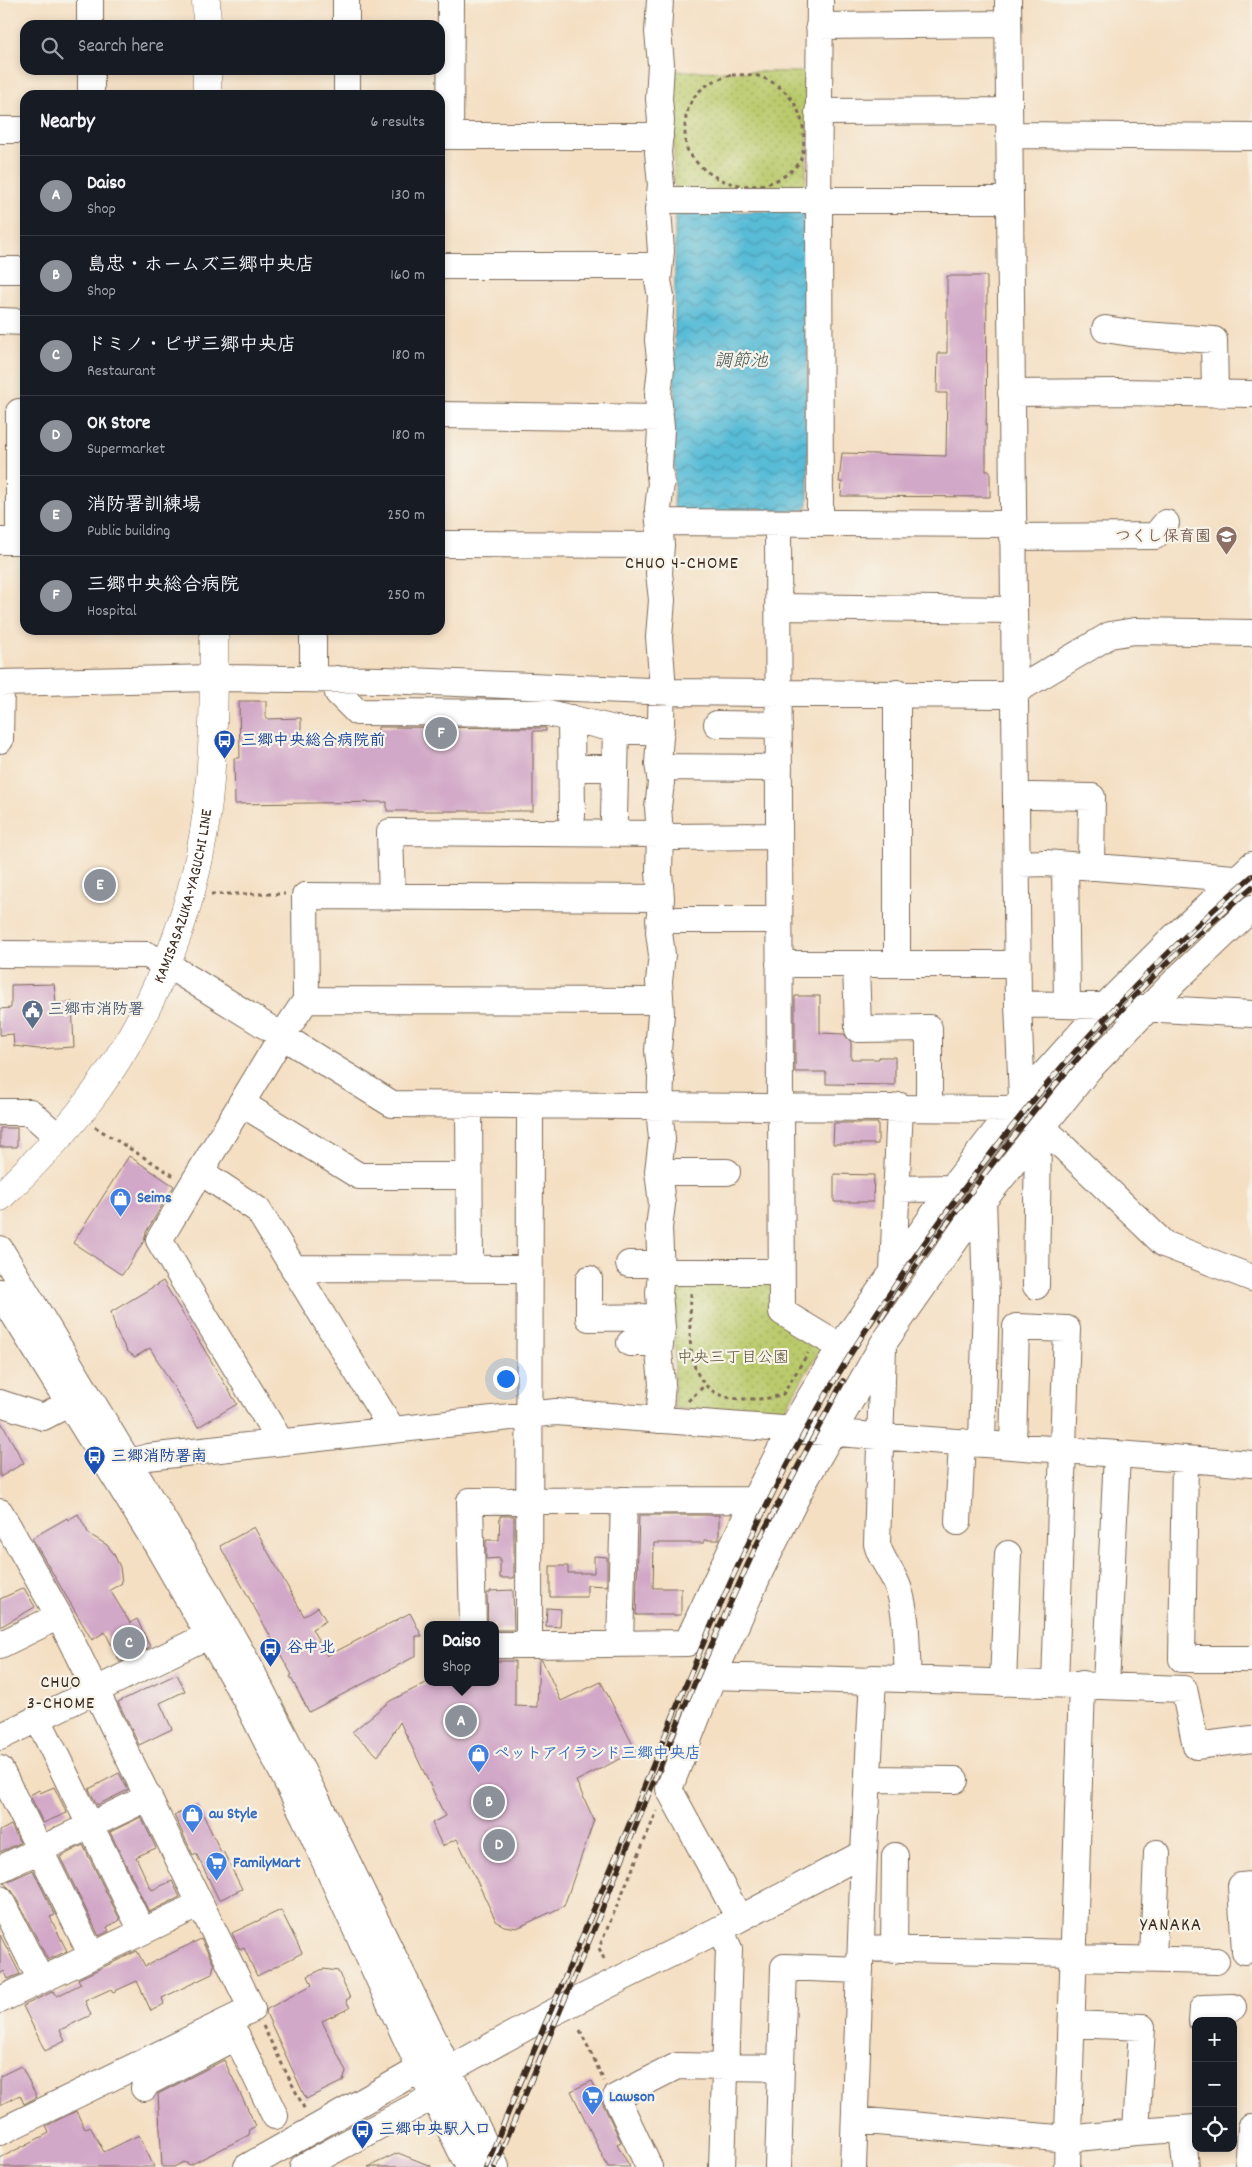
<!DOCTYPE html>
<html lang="en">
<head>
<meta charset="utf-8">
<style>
	body { margin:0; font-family:Dekko,"Klee One",sans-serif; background:#20242c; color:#f1f3f6 }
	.controls { position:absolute; right:15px; bottom:15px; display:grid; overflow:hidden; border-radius:10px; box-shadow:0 2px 8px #0003 }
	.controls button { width:45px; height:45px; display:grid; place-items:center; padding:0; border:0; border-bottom:1px solid #363941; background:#171b24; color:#f1f3f6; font:25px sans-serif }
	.you { position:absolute; left:505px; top:1378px; width:18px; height:18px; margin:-12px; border:4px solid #fff; border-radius:50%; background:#1a73e8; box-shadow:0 0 0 8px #1a73e833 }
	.badge { display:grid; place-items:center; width:32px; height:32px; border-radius:50%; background:#8c9099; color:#fff; font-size:16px; font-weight:700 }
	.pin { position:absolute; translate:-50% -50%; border:2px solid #fff; box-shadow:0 1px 5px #0006 }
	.popup { position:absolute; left:424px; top:1621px; width:75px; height:65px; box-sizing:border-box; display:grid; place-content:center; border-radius:10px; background:#171b24; filter:drop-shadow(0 1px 4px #0005); font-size:16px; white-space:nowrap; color:#9ea1a6 }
	.popup b { font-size:19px; color:#f1f3f6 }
	.popup::after { content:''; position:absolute; left:50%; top:100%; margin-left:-10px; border:10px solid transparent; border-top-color:#171b24 }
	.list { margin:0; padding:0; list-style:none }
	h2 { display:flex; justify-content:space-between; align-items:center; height:65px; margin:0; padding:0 20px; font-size:21px }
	h2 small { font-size:16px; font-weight:400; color:#9ea1a6 }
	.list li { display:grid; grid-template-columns:32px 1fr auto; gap:15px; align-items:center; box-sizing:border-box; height:80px; padding:0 20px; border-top:1px solid #363941 }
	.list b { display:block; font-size:19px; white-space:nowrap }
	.list p { margin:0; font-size:16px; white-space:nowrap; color:#9ea1a6 }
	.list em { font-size:16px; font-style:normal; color:#9ea1a6 }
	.icon { flex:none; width:28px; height:28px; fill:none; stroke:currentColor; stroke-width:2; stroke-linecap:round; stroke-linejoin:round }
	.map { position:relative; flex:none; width:1252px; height:2167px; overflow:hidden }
	.search { position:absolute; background:#171b24; box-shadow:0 2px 8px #0003; left:20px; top:20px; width:425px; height:55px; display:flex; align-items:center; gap:12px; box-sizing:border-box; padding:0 18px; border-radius:15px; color:#9ea1a6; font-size:19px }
	.panel { position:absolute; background:#171b24; box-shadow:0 2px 8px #0003; left:20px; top:90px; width:425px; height:545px; border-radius:15px }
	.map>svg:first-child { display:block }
</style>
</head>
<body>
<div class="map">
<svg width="1252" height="2167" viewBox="0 0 1252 2167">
	<defs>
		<pattern id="park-dots" width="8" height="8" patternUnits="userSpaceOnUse" patternTransform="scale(1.25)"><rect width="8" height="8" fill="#baca6c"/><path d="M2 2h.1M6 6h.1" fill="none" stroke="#98a458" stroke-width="1.8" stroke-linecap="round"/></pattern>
		<pattern id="water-waves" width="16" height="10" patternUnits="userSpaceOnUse" patternTransform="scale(1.25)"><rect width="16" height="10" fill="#59bcd7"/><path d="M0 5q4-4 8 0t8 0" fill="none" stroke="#4b99ae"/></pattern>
	</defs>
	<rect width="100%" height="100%" fill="#f7f3e8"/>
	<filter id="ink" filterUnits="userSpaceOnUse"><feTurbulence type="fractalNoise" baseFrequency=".02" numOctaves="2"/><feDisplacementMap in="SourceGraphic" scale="10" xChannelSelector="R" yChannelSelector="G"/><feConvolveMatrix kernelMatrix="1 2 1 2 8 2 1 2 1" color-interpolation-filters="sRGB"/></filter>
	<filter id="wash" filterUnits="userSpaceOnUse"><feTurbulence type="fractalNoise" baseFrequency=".0096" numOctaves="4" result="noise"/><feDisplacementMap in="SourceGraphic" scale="20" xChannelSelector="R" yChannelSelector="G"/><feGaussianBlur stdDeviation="1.12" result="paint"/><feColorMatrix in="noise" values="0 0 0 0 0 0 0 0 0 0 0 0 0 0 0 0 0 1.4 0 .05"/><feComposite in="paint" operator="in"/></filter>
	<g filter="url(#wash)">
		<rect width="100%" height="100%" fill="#f4dfc3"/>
		<path fill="url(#park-dots)" stroke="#7a7a45" d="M674,71l137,1 -6,120 -127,-1 -4,-6z
			M767,1281l54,67 -42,70 -105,-10 2,-119 5,-7z"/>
		<path fill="url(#water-waves)" stroke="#4a737a" d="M801,211l6,4 1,290 -5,6 -123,1 -6,-5 1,-289 4,-6z"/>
		<g id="blocks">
			<path fill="#d2a8c8" d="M947,276h40l-1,179v16h4v26l-149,-1 1,-14h-3l3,-29 104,3 1,-63h-10l1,-40h9z
				M239,701h27v18l35,-1v20l77,-2v-9l168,1v3h-13v80h-146v-9l-152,2 -1,-46h6z
				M54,984l2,19 16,-1 2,45 -36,2 -24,-3 -1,-12 -13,1v-26l11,-1v-23z
				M795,996h25v37l24,1 7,8v17h28v-2h16v28l-69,-1v-12h-31z
				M834,1123h44v21h-45z
				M0,1128h17v19h-17z
				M129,1156l45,30 -28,46 -2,9 -22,34 -49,-32z
				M834,1174l40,1 -1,27h-39z
				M163,1281l74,123 -39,23 -48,-79 -15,9 -8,-6 -11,-20 -5,-19z
				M0,1420l24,43 -24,14z
				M78,1514l11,20 18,11 7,9 6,13 2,16 -12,7 20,33 7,-4 13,28 -30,15 -15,-30 -13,8 -60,-102 35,-20 1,2z
				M639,1515h80v25h-15v3h-50l-1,45h28v27h-45z
				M500,1516h14v62h-14v-20l-14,1v-19h13z
				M254,1527l50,89 14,-9 8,14 -14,8 15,27 83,-43 12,23h-6v20l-107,56 -19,-36 2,-1 -72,-129z
				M594,1556l13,1v29l-20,-1v12h-37v-31h18v7h26z
				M24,1588l11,19 -35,20v-28z
				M513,1590l1,40h-19v-5h-7l-1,-32h3v-2z
				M547,1608l14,1 -1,18 -14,-1z
				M539,1660h3l19,41 40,-19 35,69 -60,30 18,39 -30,86 -47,22 -13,-2 -8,-5 -39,-82 -15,7 -10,-23 13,-7 -45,-94 -22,34 -26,-24 38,-31 38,-19h67v-21h20v45l22,1z
				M177,1674l8,17 -25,12 12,26 -33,16 -21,-43z
				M119,1773l9,17 -31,15 -8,-16z
				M54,1787l13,26 -24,10 -13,-28 9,-5 1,3z
				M198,1804l23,48 2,-1 19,38 -23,11 -23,-47 -3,2 -19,-40z
				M141,1817l15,31 -20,9 12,26 4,7 20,-9 8,16 -31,15 -39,-80z
				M11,1825l9,18 -20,9v-21z
				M83,1845l37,75 -13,7 2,4 -10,5 -39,-79z
				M33,1870l22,45 -5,2 17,34 -19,9 -35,-68 -9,-9z
				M281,1910l21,43 -45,23 -13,-28 -4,2 -8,-17z
				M0,1935l20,39 -12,5 -4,-8 -4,3z
				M201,1939l13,26 -2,9 -50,24 2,6 -13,7 -14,-30 -24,11 -2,-3 -26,12 6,14 -31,15 5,11 -20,10 -22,-45 31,-15 3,5 24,-12 -3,-5 59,-28 8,15z
				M323,1969l15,2 12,27 -4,2 4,8 -28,13 24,51 -3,9 -37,18 -40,-86 1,-4 45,-24 -4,-9z
				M224,2060l32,66 -6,3 -1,6 -59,30 -6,-3 -10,5h-12l-4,-73z
				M21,2066l16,31 -13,7 -4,-9 -20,10v-29z
				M592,2081l29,61 -4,2 13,23h-22l-37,-76z
				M76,2111l9,18 5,-3 14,26 35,-17 15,32h-154v-9l49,-25 -3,-7z
				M398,2153l33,13v1h-63z"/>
		</g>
	</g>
	<g filter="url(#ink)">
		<use href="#blocks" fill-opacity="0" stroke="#7c6958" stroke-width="1"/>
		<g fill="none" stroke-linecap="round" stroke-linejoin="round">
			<defs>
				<path id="minor" d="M90,0v25
					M346,0v25
					M1008,0l10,1004 4,94
					M819,26l189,-2
					M91,70v25
					M347,70v25
					M818,112l191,-1
					M0,130h25
					M1010,135l242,2
					M440,136h10l1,-136
					M450,136h210
					M660,200h349
					M818,200l2,-200
					M819,200l1,323
					M440,266h219
					M0,270h25
					M0,321l25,1
					M1105,329l39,6 70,5 1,54
					M1011,393l105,-1 136,2
					M440,415l220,3
					M659,522l353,2
					M778,523l2,583
					M1012,537l143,-1 11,-13
					M0,541h19v-129
					M440,544l221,1
					M778,607l235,3
					M313,630v49
					M337,679l1,14 19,19 191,1 75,18h38
					M0,683l214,-5 171,2 288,12 329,3 12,-3 96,-57 25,-4 117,2
					M571,718l1,98
					M717,724l62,1
					M0,740l1,-57
					M659,767l120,1
					M572,768h43
					M1032,796l60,1 -1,70
					M614,818l2,-89
					M1018,864l27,-1 201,16
					M1065,865l2,140
					M392,897l-2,-65 270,2 10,3 109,-1
					M659,920h120
					M0,954l147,1 19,9 116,72 24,-36 -1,-104 356,2
					M779,964h239
					M856,964l2,65 71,-1v79
					M897,964v-271
					M306,1000l353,1
					M1018,1004l87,2 147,8
					M241,1103l118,73h110
					M469,1105l1,164
					M781,1106l1,206 58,35
					M0,1112h30l28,25
					M1029,1118l24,19 111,107 88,34
					M201,1172l57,38 134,219
					M658,1172h69
					M896,1189l56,-1
					M0,1249l204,338 45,79 77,152 170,349
					M629,1264h32
					M295,1268l234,1
					M893,1271l7,-165
					M661,1272h120
					M589,1279v39l72,-1
					M1036,1286l2,-153
					M0,1292l157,253 90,157 58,116 115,251 49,98
					M630,1343h30
					M883,1347l-6,197c4,17 17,29 22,46 9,28 7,60 9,89
					M0,1403l43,14 25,-13
					M659,1420l3,-36 -3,-32 3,-24 -3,-35 2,-21 -2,-44 3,-24 -4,-33 4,-32 -2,-21 1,-41 -3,-26 3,-37 -2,-33 3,-26 -3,-23 2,-34 -2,-26 1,-38 -2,-27 3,-24 -3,-20 3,-40 1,-47 -3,-39 3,-37 -3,-27 2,-28 -3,-36 3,-26 -2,-15 2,-40 -3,-33 3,-27 -3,-28 3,-44 -3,-15 3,-30 -3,-41 3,-25 -3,-33 3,-31 -2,-22 2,-35 -3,-32 2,-32
					M280,1441l-121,-201 123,-204 110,68 621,5
					M982,1443l4,-145 -3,-101
					M1013,1446l3,-119 51,2 -12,355
					M1185,1459l-3,200h70
					M129,1463l19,-6 408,-45 696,52
					M0,1512l59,104 193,393 -252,123
					M958,1522l4,-80
					M473,1625l-3,-124 284,-1
					M620,1643l4,-143
					M0,1645l59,-29
					M495,1645h34l1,-540
					M529,1645l158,-2 67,-143 38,-72 48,-81 112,-159 61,-79 92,-103 68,-68 79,-73
					M713,1676l159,5
					M1003,1683l5,-129
					M1106,1685l11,-231
					M38,1719l104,212
					M0,1737l209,-102
					M0,1769l92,187
					M869,1779l86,1
					M0,1869l149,-72
					M0,1899l41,81
					M739,1918l-70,-129 44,-113 49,-109 42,-85 79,-138 100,-143 105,-131 90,-92 74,-70
					M720,1929l9,20 -7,218
					M861,1948l212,5
					M894,1950l1,-94
					M1245,1951l-4,-65 11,-1
					M1073,1958l143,3
					M1153,1959l4,-106
					M0,2000l200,-96
					M229,2021l46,95
					M1202,2021l1,-13 30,-1
					M1072,2024l70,3 -6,105
					M144,2088l1,-4 92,-48
					M855,2120l213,19 68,-7 60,-4
					M1182,2129l4,38
					M247,2167l173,-98 28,1 102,-56 170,-85 144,-76
					M303,2167l131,-71 8,-15
					M649,2167l-33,-70 61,-31 103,2
					M778,2167l6,-200 76,3
					M853,2167l11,-314 9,-175 311,11 12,57 56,-7
					M1067,2167l15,-483
					M1248,2167l3,-39"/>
				<g id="major">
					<path d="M206,0l1,25"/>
					<path d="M207,70v25"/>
					<path id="s1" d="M0,1197c27,-26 54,-53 78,-82 69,-86 115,-195 129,-304 7,-60 7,-120 7,-181"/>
				</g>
			</defs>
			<use href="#minor" stroke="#7c6958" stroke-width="28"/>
			<use href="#major" stroke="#7c6958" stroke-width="29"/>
			<path stroke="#7c6958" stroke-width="3" stroke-dasharray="4 4" stroke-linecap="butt" d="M732,75c8,0 19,-1 26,1 28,9 44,31 46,59 0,9 0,21 -6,29 -30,35 -86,26 -110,-13 -3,-6 -3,-15 -3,-22 0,-31 18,-47 47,-54z
				M211,894h74
				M95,1127l79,49
				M691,1293c-1,43 -10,103 50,106 14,0 29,1 42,-5l25,-41
				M688,1401l17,-16
				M604,1959l-5,-11 58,-137
				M263,2026l42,84
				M580,2030l24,51"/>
			<use href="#minor" stroke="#fff" stroke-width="26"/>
			<use href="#major" stroke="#fff" stroke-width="28"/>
			<defs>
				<path id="rail" d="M881,1319c27,-44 58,-85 89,-126 57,-76 117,-150 184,-217 31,-31 65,-60 98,-89
					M486,2167c47,-118 99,-234 147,-352 49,-123 99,-246 161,-363 49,-92 107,-179 169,-262 86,-115 180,-221 289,-314
					M495,2167l97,-233 90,-222 37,-84 39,-86 85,-161"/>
			</defs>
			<use href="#rail" stroke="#3b2a1e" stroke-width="5.5"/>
			<use href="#rail" stroke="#f7f3e8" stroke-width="4" stroke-dasharray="11" stroke-linecap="butt"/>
		</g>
	</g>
	<defs>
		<symbol id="school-pin" viewBox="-11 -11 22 30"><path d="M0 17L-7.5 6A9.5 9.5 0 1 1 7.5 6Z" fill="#8d6e63" stroke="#f7f3e8"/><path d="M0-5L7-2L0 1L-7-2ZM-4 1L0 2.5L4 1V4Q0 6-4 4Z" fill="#fff"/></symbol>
		<symbol id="bus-pin" viewBox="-11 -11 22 30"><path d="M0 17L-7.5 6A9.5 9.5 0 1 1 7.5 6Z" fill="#1a4fb4" stroke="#f7f3e8"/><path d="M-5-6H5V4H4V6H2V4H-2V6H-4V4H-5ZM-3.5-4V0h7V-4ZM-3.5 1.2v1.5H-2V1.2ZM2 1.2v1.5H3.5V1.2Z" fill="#fff"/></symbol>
		<symbol id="civic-pin" viewBox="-11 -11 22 30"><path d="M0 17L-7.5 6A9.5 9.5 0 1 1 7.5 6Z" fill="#5c6f8a" stroke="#f7f3e8"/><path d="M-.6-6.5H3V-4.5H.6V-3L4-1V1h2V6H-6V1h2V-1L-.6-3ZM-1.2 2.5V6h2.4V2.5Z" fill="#fff"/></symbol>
		<symbol id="shop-pin" viewBox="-11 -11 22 30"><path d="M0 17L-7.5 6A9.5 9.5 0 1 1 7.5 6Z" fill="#3f7fe0" stroke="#f7f3e8"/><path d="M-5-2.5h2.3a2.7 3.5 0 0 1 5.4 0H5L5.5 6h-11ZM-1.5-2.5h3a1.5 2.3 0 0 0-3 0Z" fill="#fff"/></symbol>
		<symbol id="supermarket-pin" viewBox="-11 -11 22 30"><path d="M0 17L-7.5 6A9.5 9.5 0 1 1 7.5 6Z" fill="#3f7fe0" stroke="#f7f3e8"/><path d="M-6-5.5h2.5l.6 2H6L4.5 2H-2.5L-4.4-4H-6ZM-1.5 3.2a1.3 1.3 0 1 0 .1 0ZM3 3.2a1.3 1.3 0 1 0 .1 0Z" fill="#fff"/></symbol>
	</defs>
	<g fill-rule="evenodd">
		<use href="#school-pin" x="1214" y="524" width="25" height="34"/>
		<use href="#bus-pin" x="212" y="728" width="25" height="34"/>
		<use href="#civic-pin" x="20" y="998" width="25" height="34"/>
		<use href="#shop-pin" x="108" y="1186" width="25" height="34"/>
		<use href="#bus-pin" x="82" y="1444" width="25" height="34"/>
		<use href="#bus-pin" x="258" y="1636" width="25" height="34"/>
		<use href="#shop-pin" x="466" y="1742" width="25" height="34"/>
		<use href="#shop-pin" x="180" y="1802" width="25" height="34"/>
		<use href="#supermarket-pin" x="204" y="1850" width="25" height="34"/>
		<use href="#supermarket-pin" x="580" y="2084" width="25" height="34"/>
		<use href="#bus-pin" x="350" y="2118" width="25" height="34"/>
	</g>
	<g text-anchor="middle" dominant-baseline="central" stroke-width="4.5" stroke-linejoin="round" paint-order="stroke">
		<g font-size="16" font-weight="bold" fill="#785e54" stroke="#f7f3e8" text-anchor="end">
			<text x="1211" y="537">つくし保育園</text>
		</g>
		<g font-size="16" font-weight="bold" fill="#164399" stroke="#f7f3e8" text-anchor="start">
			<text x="241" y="741">三郷中央総合病院前</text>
			<text x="111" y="1457">三郷消防署南</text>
			<text x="287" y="1648">谷中北</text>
			<text x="379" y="2130">三郷中央駅入口</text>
		</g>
		<g font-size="16" fill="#3b2a1e" stroke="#f7f3e8">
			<text stroke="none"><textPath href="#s1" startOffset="359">KAMISASAZUKA-YAGUCHI LINE</textPath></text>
		</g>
		<g font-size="16" font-weight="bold" fill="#4e5e75" stroke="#f7f3e8" text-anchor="start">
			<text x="48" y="1010">三郷市消防署</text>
		</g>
		<g font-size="16" font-weight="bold" fill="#366cbe" stroke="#f7f3e8" text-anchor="start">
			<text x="137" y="1198">Seims</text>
			<text x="494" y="1754">ペットアイランド三郷中央店</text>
			<text x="209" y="1814">au Style</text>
			<text x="233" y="1863">FamilyMart</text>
			<text x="609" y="2097">Lawson</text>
		</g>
		<g font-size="16" fill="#5b5232" stroke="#f7f3e8">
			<text x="733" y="1358">中央三丁目公園</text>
		</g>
		<g font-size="18" font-style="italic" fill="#445656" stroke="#f7f3e8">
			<text x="741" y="362">調節池</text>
		</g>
		<g font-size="18" letter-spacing="1" fill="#3b2a1e" stroke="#f7f3e8">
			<text x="682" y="564">CHUO 4-CHOME</text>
			<text x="61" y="1683">CHUO<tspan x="61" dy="21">3-CHOME</tspan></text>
		</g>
		<g font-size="19" letter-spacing="1" fill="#3b2a1e" stroke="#f7f3e8">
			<text x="1171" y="1926">YANAKA</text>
		</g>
	</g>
</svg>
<div class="controls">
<button>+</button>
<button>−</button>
<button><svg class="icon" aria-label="locate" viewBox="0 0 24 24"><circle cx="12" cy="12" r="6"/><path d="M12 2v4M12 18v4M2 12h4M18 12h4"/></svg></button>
</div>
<div class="you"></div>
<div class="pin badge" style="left:461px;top:1721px">A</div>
<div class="popup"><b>Daiso</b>Shop</div>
<div class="pin badge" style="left:489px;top:1802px">B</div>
<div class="pin badge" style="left:129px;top:1643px">C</div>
<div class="pin badge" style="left:499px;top:1845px">D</div>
<div class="pin badge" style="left:100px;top:885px">E</div>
<div class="pin badge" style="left:441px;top:733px">F</div>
<div class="search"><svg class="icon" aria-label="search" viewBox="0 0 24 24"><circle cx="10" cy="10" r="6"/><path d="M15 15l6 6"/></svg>Search here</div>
<section class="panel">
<h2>Nearby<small>6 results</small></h2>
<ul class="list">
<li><span class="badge">A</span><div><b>Daiso</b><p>Shop</p></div><em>130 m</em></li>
<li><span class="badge">B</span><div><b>島忠・ホームズ三郷中央店</b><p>Shop</p></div><em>160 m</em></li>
<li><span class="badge">C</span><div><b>ドミノ・ピザ三郷中央店</b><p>Restaurant</p></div><em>180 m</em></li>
<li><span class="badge">D</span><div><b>OK Store</b><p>Supermarket</p></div><em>180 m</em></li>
<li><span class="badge">E</span><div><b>消防署訓練場</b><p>Public building</p></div><em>250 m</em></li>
<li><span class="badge">F</span><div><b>三郷中央総合病院</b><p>Hospital</p></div><em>250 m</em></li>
</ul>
</section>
</div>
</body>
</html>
